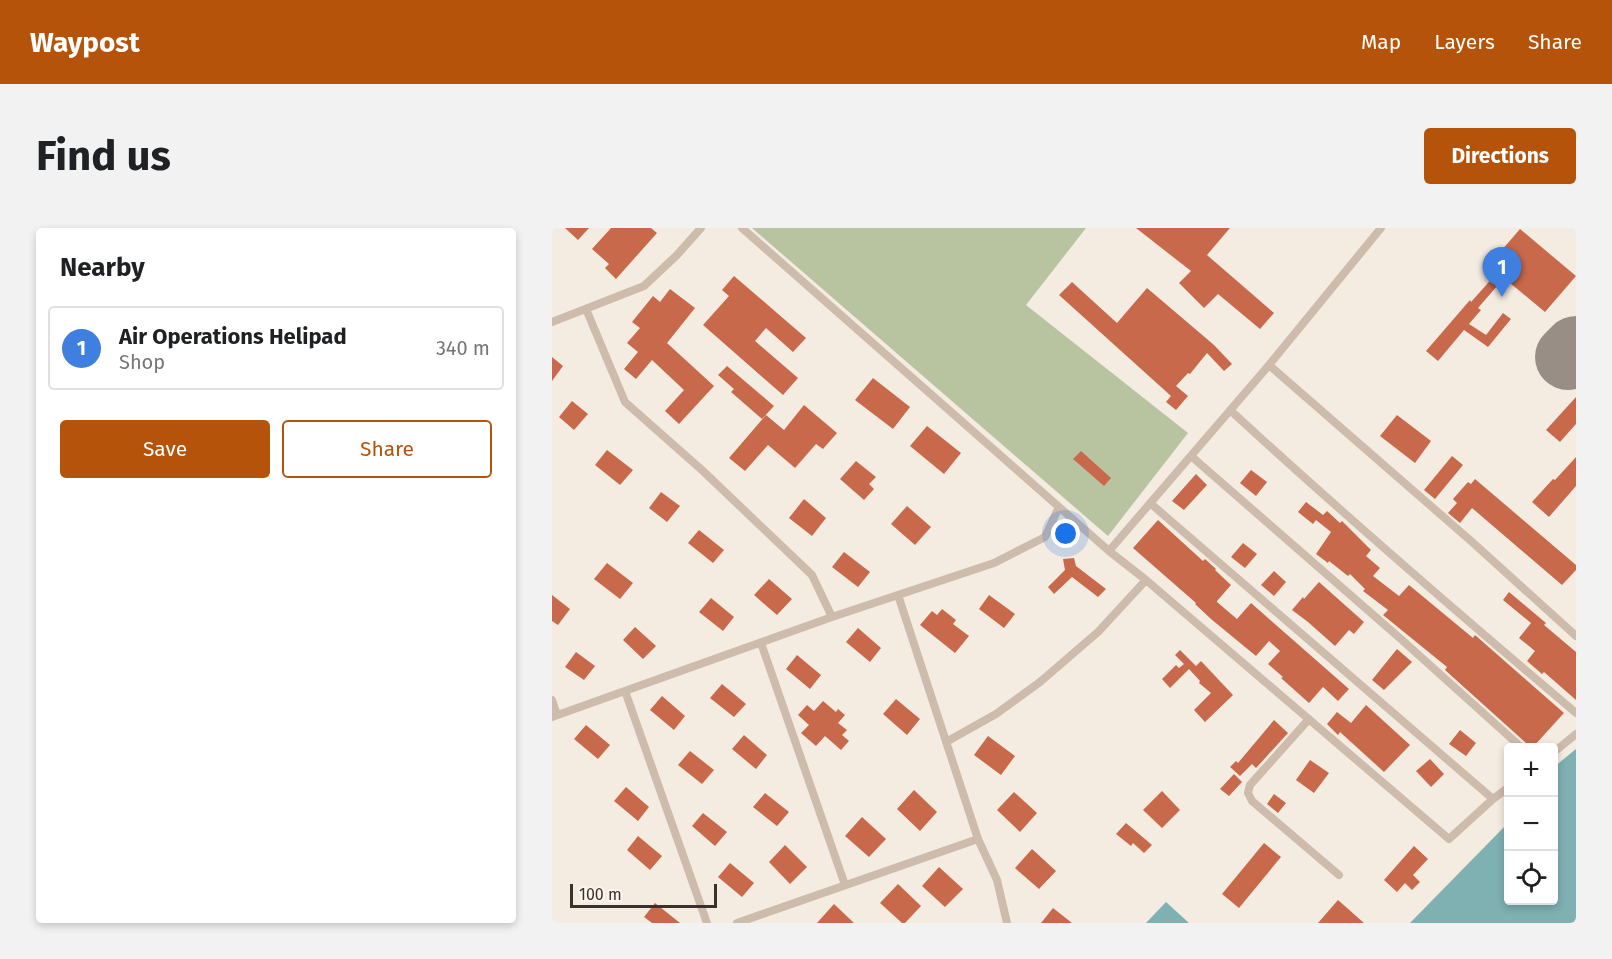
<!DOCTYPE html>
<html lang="en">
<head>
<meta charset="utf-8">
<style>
	body { margin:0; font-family:"Fira Sans",sans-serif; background:#f2f2f2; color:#202124 }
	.controls { position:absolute; right:18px; bottom:18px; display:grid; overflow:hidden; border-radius:6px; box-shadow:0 3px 9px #0003 }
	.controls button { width:54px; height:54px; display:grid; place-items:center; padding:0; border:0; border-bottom:2px solid #e0e0e0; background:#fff; color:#202124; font:30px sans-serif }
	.scale { position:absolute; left:18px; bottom:15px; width:147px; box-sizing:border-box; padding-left:6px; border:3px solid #3b302b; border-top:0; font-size:16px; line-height:21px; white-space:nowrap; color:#3b302b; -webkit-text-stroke:4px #fbf5ee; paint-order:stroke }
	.you { position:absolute; left:514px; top:306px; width:21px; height:21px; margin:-15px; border:4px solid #fff; border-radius:50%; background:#1a73e8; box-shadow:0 0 0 9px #1a73e833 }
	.badge { display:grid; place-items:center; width:39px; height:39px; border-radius:50%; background:#b45309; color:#fff; font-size:20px; font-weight:700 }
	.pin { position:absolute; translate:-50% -50px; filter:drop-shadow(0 2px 3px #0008) }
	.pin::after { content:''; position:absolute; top:32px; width:21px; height:18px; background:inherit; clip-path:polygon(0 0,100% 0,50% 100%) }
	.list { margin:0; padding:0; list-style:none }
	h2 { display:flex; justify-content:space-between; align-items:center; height:78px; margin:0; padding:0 24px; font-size:26px }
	h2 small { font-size:20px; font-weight:400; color:#757577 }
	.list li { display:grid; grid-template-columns:39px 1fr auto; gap:18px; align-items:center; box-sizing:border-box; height:84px; margin:0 12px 12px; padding:0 12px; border:2px solid #e0e0e0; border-radius:6px }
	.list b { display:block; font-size:22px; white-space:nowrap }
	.list p { margin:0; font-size:20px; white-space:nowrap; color:#757577 }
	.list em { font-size:20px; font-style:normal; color:#757577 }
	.actions { display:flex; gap:12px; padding:18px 24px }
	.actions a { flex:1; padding:14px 0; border:2px solid #b45309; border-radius:6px; text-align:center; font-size:21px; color:#b45309 }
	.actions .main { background:#b45309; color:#fff }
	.icon { flex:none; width:33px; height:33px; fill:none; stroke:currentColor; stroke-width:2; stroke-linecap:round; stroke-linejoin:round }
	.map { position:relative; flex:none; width:1024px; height:695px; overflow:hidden; border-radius:6px }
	header { display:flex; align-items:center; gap:36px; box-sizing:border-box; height:84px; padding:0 30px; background:#b45309; color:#fff }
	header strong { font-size:28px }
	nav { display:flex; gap:33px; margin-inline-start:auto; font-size:21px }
	.intro { display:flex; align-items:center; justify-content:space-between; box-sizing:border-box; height:144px; padding:0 36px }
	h1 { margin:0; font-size:42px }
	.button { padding:15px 27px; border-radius:6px; background:#b45309; color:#fff; font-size:21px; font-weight:700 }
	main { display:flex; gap:36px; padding:0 36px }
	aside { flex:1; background:#fff; border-radius:6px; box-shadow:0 3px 9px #0003 }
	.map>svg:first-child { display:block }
</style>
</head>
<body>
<header>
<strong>Waypost</strong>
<nav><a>Map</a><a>Layers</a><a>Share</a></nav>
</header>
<div class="intro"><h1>Find us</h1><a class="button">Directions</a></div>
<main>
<aside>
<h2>Nearby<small></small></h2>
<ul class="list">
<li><span class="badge" style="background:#3f7fe0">1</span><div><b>Air Operations Helipad</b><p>Shop</p></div><em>340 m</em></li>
</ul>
<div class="actions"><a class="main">Save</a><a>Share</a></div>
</aside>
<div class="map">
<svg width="1024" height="695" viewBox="0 0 1024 695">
	<rect width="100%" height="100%" fill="#f4ebe1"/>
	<path fill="#b8c4a0" d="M200,0h334l-60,77 162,128 -80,103z"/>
	<path fill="#7fb0b2" d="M1024,521v174h-166l98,-100 1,77h45v-133z
		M614,674l23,21h-43z"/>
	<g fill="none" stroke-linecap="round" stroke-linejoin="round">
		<path stroke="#988e86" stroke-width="66" d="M1016,129l8,-8"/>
	</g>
	<path fill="#c8694b" d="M13,0h24l-11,12z
		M59,0h40l6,5 -41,46 -11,-11 4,-4 -17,-15z
		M584,0h94l-23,27 67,58 -14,16 -42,-35 -14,14 -25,-25 12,-12z
		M968,1l56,47 -31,36 -41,-34 -26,30 3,2 -12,14 17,11 17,-22 8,6 -23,28 -24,-17 -26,31 -12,-10 44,-51 1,2 33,-37 -9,-7z
		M182,48l72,62 -13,14 -27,-24 -11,13 43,37 -15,17 -80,-70 26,-29 -7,-6z
		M520,54l45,41 30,-35 67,57 18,19 -8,7 -17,-18 -17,21 -2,-1 -12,13 12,10 -12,14 -10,-8 5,-6 -112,-101z
		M118,61l25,19 -28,35 47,43 -35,38 -14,-13 19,-21 -32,-30 -16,19 -12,-10 14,-17 -11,-9 13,-15 -8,-6 21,-26 7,6z
		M0,129l11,9 -11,15z
		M175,138l47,40 -12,13 -31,-27 3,-3 -16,-14z
		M321,150l37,29 -17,22 -38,-29z
		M1024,169v27l-16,18 -14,-12z
		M20,173l16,13 -14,16 -15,-13z
		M252,177l33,28 -14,16 -7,-5 -21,24 -27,-23 -23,26 -16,-13 37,-43 18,15z
		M845,187l34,26 -16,22 -35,-27z
		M375,198l34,27 -17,21 -34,-28z
		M55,222l26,20 -13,15 -25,-20z
		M529,223l30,27 -7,8 -31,-27z
		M900,228l11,9 -28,34 -11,-9z
		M1024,229v29l-27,31 -17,-15 21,-23 2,1z
		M304,233l20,16 -7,7 5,5 -10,11 -24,-21z
		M699,242l16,12 -11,14 -16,-13z
		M644,246l11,11 -23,25 -12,-9z
		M923,251l101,86v5l-14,15 -90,-77 -12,15 -12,-10 9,-10 -4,-4 15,-17 3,2z
		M109,264l19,14 -13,16 -18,-14z
		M252,271l22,19 -14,18 -23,-18z
		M754,274l17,13 4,-4 13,12 2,-2 29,29 -5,6 14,12 -7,8 26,20 10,-11 64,53 2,-3 89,78 -31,34h-5l-2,-4 -81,-73 2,-3 -64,-52 5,-5 -25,-19 2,-2 -15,-15 -2,2 -19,-15 -1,2 -12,-9 15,-22 -15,-12 -3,4 -15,-12z
		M355,278l24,21 -16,18 -24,-21z
		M606,292l45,41 2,-2 11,10 -1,1 16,15 -14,16v1l20,17 14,-16 98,86 -11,12 -15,-14 -14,16 -28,-25 2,-1 -15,-13 12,-13 -11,-10 -13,15 -45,-37 -16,-15 1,-1 -63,-55z
		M147,302l25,20 -11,13 -25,-20z
		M691,315l14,11 -12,14 -14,-11z
		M292,324l26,20 -12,15 -26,-20z
		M522,330l2,8 30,23 -8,8 -26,-20 -18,17 -6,-7 17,-17 -2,-11z
		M55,335l26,20 -13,16 -26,-20z
		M722,343l12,11 -12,14 -13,-11z
		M217,351l23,20 -15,16 -23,-20z
		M767,354l45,40 -10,12 -5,-4 -14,16 -27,-24 -16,-12 11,-13 1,2z
		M957,364l37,31 -2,2 32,27v48l-32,-28 -2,2 -15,-13 8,-10 -16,-13 12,-15 -28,-23z
		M0,367l18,14 -12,16 -6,-4z
		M437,367l26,19 -11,14 -25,-19z
		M159,370l23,19 -11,14 -24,-19z
		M390,381l14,11 -3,4 16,12 -14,17 -35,-28 12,-14 5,4z
		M83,399l21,19 -13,13 -20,-19z
		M306,400l23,20 -11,14 -24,-20z
		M845,421l15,13 -28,28 -12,-10z
		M628,422l16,16 5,-5 32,34 -28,27 -11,-12 17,-17 -12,-10 1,-2 -11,-12 -19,19 -8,-9 14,-14 3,3 5,-4 -9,-9z
		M24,424l19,14 -11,14 -19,-13z
		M245,427l24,20 -11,14 -24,-20z
		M170,456l24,20 -12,13 -24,-19z
		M110,468l23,20 -11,14 -24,-20z
		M344,471l24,20 -13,16 -24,-21z
		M271,473l13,11 2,-3 7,6 -7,8 9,7 -5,5 7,6 -8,9 -16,-14 -9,10 -15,-13 8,-8 -11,-10 9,-10 7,6z
		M814,477l44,40 -26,27 -44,-40 -2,3 -11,-11 10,-12 14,11z
		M722,492l14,13 -32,35 -4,-4 -12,12 -10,-9 6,-6 2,2z
		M34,497l24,20 -12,14 -24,-20z
		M908,502l16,13 -10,13 -17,-12z
		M192,507l23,20 -11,14 -24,-20z
		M436,508l27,20 -14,19 -27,-20z
		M138,523l24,19 -12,14 -24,-19z
		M878,531l14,15 -13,13 -15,-16z
		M758,532l19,13 -15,20 -18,-13z
		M682,546l8,8 -13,14 -9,-7z
		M74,559l23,20 -11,14 -24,-20z
		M362,562l23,22 -17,19 -23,-22z
		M610,563l18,19 -18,18 -19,-18z
		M462,564l23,21 -17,19 -23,-22z
		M213,565l24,19 -12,14 -24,-19z
		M722,566l12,9 -8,10 -11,-9z
		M151,585l24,19 -12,14 -23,-20z
		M310,589l24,22 -17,18 -24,-21z
		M574,595l26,22 -8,8 -11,-10 -2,3 -15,-12z
		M86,608l24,20 -12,14 -23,-20z
		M712,615l17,14 -42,51 -17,-14z
		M233,617l22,22 -17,17 -21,-22z
		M862,618l14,13 -15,16 7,7 -8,8 -7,-7 -8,9 -13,-12z
		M480,621l24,22 -17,18 -24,-21z
		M178,635l24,20 -12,14 -24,-20z
		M387,639l24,22 -18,18 -23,-21z
		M346,656l23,22 -16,17h-3l-22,-20z
		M786,672l26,23h-46z
		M103,675l25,20h-28l-8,-6z
		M282,676l20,19h-37z
		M501,680l19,15h-31z"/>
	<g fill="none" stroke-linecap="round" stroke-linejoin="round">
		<path stroke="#cdbbac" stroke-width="8" d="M190,0l367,323 37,29 303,259 44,-40 16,-12
			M34,81l39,93 78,69 109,104 20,42
			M0,94l92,-36 33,-31 24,-27
			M717,137l202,176 105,95
			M678,182c113,104 229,204 346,303
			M639,228l211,184 120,108
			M598,275l343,296
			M557,323l160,-186 112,-137
			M346,367l80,244 19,41 10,43
			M209,415l84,242
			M73,463l82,232
			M0,472l5,15
			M0,489l280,-100 162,-54 51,-26 14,-30
			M757,491l-59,66 -2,8 4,8 87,74
			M394,514l50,-28 44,-32 58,-50 48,-52
			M1002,524l22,-18
			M185,695l241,-84"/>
	</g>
</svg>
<div class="controls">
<button>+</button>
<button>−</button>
<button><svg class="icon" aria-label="locate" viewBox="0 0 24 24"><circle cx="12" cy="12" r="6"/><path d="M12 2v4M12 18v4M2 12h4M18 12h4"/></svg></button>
</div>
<div class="scale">100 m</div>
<div class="you"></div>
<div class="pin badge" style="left:950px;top:69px;background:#3f7fe0">1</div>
</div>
</main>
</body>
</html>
